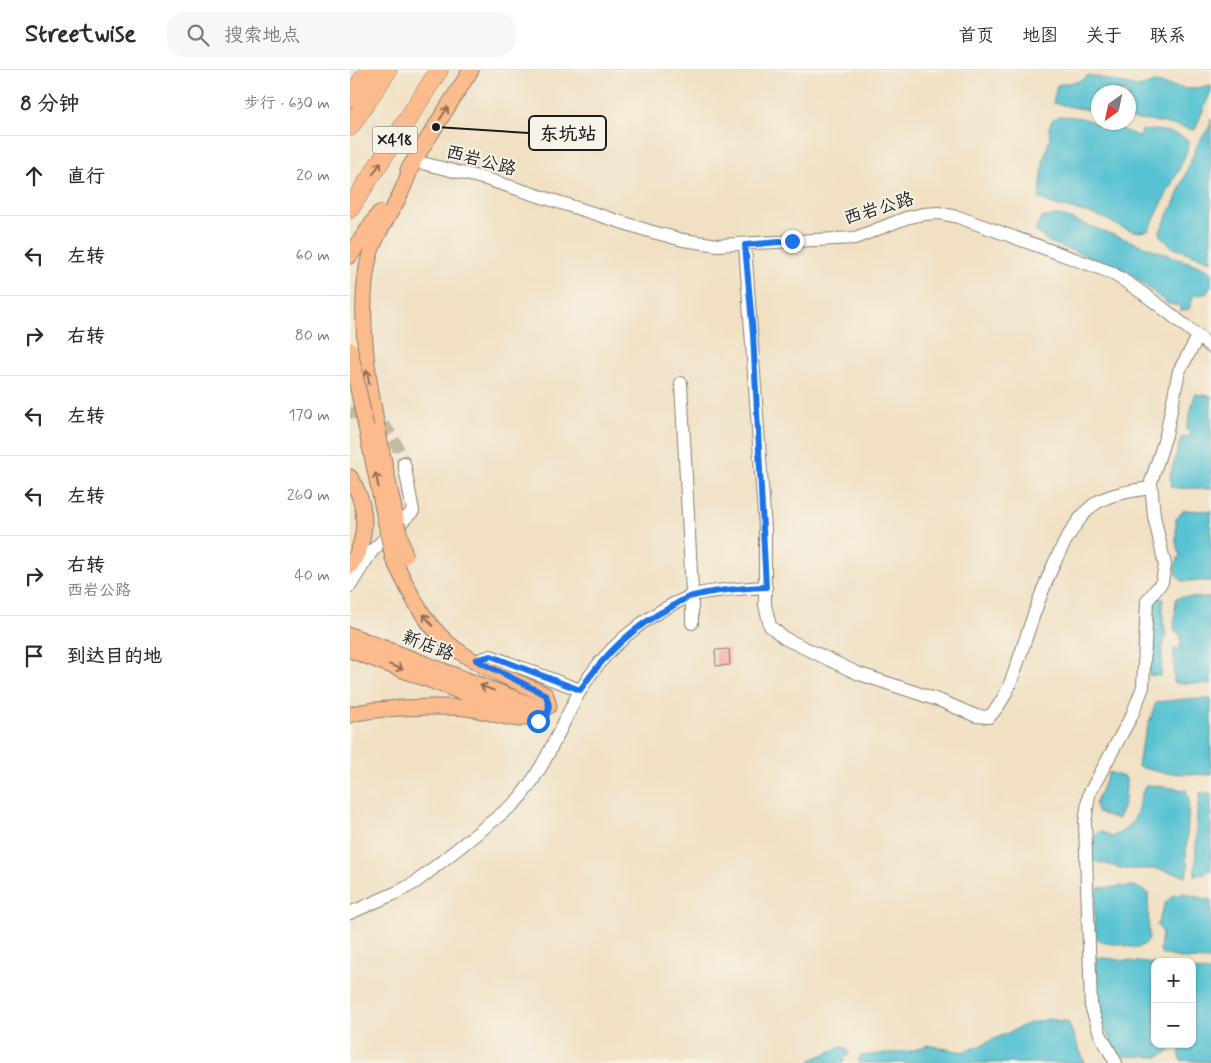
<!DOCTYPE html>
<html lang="zh">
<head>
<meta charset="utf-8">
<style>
	body { margin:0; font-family:Mynerve,"LXGW WenKai TC",sans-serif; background:#f7f7f7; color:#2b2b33 }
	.controls { position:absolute; right:15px; bottom:15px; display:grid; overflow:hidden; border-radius:10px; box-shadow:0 1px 4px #0004 }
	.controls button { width:45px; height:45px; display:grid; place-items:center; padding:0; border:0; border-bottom:1px solid #e1e1e2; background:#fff; color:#2b2b33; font:25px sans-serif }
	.compass { position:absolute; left:741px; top:15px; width:45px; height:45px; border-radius:50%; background:#fff; box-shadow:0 1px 4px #0004; rotate:213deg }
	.stop { position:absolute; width:15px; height:15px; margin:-11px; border:4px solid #1a73e8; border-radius:50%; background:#fff }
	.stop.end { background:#1a73e8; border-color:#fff; box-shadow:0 1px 5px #0008 }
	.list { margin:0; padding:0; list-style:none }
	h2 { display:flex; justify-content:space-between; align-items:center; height:65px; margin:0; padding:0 20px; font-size:21px }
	h2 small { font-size:16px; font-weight:400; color:#7c7c81 }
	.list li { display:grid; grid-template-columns:32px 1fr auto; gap:15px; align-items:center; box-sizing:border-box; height:80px; padding:0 20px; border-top:1px solid #e1e1e2 }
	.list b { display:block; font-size:19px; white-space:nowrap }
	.list p { margin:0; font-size:16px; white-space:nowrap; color:#7c7c81 }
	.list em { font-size:16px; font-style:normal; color:#7c7c81 }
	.icon { flex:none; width:28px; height:28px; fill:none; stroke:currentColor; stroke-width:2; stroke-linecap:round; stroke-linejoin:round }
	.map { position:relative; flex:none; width:861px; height:993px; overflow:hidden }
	header { display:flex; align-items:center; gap:30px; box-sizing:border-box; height:70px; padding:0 25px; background:#fff; border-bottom:1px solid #e1e1e2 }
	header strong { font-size:24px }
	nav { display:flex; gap:28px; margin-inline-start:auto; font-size:18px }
	.search { width:350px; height:45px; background:#f7f7f7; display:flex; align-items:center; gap:12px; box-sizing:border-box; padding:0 18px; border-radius:20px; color:#7c7c81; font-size:19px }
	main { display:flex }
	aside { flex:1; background:#fff }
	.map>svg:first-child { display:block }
</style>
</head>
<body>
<header>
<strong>Streetwise</strong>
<div class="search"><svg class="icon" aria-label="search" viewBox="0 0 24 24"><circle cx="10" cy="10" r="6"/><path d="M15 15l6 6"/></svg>搜索地点</div>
<nav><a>首页</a><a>地图</a><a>关于</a><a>联系</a></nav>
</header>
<main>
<aside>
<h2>8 分钟<small>步行 · 630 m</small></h2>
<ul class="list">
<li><svg class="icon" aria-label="ahead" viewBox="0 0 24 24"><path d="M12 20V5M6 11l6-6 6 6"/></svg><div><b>直行</b></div><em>20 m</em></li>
<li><svg class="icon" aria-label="left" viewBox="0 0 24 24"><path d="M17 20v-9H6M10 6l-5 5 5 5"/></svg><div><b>左转</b></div><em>60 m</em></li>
<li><svg class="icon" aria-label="right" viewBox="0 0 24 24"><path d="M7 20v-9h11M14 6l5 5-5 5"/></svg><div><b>右转</b></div><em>80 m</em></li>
<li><svg class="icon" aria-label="left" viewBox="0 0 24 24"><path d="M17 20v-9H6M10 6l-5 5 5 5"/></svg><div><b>左转</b></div><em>170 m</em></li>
<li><svg class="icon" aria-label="left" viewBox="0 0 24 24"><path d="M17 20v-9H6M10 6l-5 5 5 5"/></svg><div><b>左转</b></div><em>260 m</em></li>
<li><svg class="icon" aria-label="right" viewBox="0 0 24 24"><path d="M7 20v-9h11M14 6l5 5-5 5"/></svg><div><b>右转</b><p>西岩公路</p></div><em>40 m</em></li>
<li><svg class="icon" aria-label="arrive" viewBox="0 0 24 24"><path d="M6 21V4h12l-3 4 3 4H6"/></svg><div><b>到达目的地</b></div></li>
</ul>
</aside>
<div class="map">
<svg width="861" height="993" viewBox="0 0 861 993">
	<rect width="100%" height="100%" fill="#f7f3e8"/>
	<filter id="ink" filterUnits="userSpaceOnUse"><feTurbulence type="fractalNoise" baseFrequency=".02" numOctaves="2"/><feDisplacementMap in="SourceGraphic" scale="10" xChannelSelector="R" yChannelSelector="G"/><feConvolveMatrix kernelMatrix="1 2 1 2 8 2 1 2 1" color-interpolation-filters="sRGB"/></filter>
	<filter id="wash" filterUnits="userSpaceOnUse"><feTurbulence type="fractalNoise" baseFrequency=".0096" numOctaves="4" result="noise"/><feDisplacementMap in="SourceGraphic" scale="20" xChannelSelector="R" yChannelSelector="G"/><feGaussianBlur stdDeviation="1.12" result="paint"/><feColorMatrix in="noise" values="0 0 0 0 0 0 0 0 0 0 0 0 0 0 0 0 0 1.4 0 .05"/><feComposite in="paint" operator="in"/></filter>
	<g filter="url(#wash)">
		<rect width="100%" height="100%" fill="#f1e0c3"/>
		<path fill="#57c2d2" stroke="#3a6f77" d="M739,5l48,12 18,-4 32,6 24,-3v5l-16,39 -36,-8 -30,-3 -1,-27h-30v20l-45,-9 4,-18 22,-4z
			M709,46c15,1 34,1 43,14l6,-6 32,13 1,-6c17,-2 36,0 49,11l-7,19 -34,69c-17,7 -37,-9 -51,-14 -19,-7 -41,-8 -59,-18l5,-39 6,-21 -1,-10 3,-8z
			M861,49v142l-37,-13 -13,-11 -1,-6 15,-30 22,-56 13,-19z
			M709,145l148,54 4,4v13l-5,8 -12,1 -5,14 -8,2 -1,-5 -12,-2 -41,-33 -78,-29 -14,-11 6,-13z
			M845,324l16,2v93l-34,-1 -5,-1 -2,-11 11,-38 8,-1 1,-6 -4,-1z
			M834,440l27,1v70h-29c-9,-9 -9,-15 -2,-25l-4,-13v-24z
			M806,527l7,2v21l3,14 -4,18 -1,24 -12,-1 3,-33 -1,-24z
			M832,527l29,1v86l-37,-1v-34h6l1,-14 -7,-4 2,-32z
			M835,629h26v76l-47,-2 -26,-6 3,-20 15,-45z
			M759,702l17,6c0,13 0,30 -9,41l-20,-7 -2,-8z
			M800,715l36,5 3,10 -3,59 2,7 -2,10 -29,-7h-33l-33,-9c0,-14 -3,-21 10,-29l11,6c30,-14 22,-26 33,-51z
			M850,723h11v77l-16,6 2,-63z
			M784,816l14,7 1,46c-7,10 -13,9 -24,7l-2,-2c-12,0 -21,1 -29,-9l1,-40 4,-7z
			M832,823l29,7v60l-26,-1 -23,-5 -2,-4 2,-19 -5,-6 8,-22 8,-8 5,1z
			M745,887l60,7v80h16l-2,8 -11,5 -39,-1 -20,-40 -5,-31 6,-4 -5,-7z
			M842,900l19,2v90l-31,-2 -1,-16h13z
			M698,949l20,3 17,41h-227l2,-7 52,-5 16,-6 34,7 15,-5 50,-23z
			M491,977l5,1 3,6 -5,4 -1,5h-32v-3z"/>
		<g id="blocks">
			<path fill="#f8a3a3" d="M379,579l1,16 -14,1 -1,-16z"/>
		</g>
	</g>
	<g filter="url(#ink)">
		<use href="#blocks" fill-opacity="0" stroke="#867e70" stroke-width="1"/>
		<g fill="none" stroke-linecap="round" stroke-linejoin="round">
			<path stroke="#c6b9a2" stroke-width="12" stroke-dasharray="12 6" stroke-linecap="butt" d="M0,342c36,8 41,18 54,51"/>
			<defs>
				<path id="minor" d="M64,91l72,18 163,52 34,9 35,5 137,-7 51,-20 17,-4 16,-1 19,4 152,55c36,21 68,48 101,75
					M395,175l20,284v76l5,21 14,12 73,35 84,28 35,15 13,1c18,-18 24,-41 32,-64 13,-40 41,-130 78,-152 15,-8 36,-11 52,-13
					M331,313l11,208v32
					M0,516l22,-35 41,-40 -9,-48
					M126,591l15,-5 89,34
					M0,843l50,-22 16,-9 99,-79c29,-32 44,-74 65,-112 24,-42 66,-77 111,-95 15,-6 57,-8 75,-9
					M766,993l-16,-29 -9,-28 -6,-183 4,-29 43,-79 11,-28 4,-86 15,-19 3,-17 -11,-49 -3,-34 15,-47 13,-64 19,-34"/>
				<path id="major" d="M58,100l63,-100
					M0,186l29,-43
					M16,357l21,101
					M0,407c18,28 19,61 0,89
					M47,454c-15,-76 -47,-195 -27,-270 6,-19 16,-34 26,-51 7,-13 12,-28 18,-42
					M0,565l192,74 7,-3 -3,-11c-31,-15 -73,-30 -99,-53 -25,-21 -40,-55 -54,-84
					M0,580l188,71
					M0,645c24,-8 90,-9 116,-7 18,2 35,9 53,11"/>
				<path id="highway" d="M0,28l19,-28
					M0,57l38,-57
					M0,139l89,-139"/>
			</defs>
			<use href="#minor" stroke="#867e70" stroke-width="14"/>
			<use href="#major" stroke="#867e70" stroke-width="17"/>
			<use href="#highway" stroke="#867e70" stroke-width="19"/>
			<use href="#minor" stroke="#fff" stroke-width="12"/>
			<use href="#major" stroke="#fbbb8c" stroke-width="15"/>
			<use href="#highway" stroke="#fbbb8c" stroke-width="18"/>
			<defs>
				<path id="major-bridge" d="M0,280l16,77
					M47,454l8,32
					M37,458l6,30"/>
			</defs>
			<use href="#major-bridge" stroke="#867e70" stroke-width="17" stroke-linecap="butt"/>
			<use href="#major-bridge" stroke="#fbbb8c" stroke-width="15"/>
		</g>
		<defs><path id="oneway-shaft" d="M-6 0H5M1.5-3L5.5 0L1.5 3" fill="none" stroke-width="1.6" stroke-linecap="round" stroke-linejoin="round" transform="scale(1.25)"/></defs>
		<g stroke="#8c6c54">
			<use href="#oneway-shaft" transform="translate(94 43) rotate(-58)"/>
			<use href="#oneway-shaft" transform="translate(27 98) rotate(-57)"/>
			<use href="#oneway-shaft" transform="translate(18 307) rotate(-101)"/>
			<use href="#oneway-shaft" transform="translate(27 410) rotate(-102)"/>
			<use href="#oneway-shaft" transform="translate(78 550) rotate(-127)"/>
			<use href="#oneway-shaft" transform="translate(46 597) rotate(20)"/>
			<use href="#oneway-shaft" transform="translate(137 618) rotate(-159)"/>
		</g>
	</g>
	<g fill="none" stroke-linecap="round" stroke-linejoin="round" filter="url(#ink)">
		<path stroke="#1a73e8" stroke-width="6" d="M188,651l8,-3 3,-12 -3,-11 -70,-35 15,-4 89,34c25,-36 53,-64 93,-84 6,-4 13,-9 20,-10 23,-6 50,-8 73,-9l-13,-253 -8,-89 47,-4"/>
	</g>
	<g text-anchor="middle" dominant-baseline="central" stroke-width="4" stroke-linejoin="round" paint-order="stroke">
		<rect fill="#f7f3e8" stroke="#5e5c59" stroke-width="1" x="22.5" y="56.5" width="45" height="27" rx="4"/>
		<g font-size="16" font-weight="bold" fill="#1c1c1c">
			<text x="45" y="70">X418</text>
		</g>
		<g font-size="18" fill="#1c1c1c" stroke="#f7f3e8">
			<text transform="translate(131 91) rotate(15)">西岩公路</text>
			<text transform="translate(529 139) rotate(-17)">西岩公路</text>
			<text transform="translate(78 576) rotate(21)">新店路</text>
		</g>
	</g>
	<path fill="none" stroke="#1c1c1c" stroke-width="2" d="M86 57L179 63"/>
	<circle fill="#1c1c1c" stroke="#f7f3e8" stroke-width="2" cx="86" cy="57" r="5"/>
	<rect fill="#f7f3e8" stroke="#1c1c1c" stroke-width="2" x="179" y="46" width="77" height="34" rx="5"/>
	<g font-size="19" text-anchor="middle" font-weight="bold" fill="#1c1c1c">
		<text x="218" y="70">东坑站</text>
	</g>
</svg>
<div class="controls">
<button>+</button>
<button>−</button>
</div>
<svg class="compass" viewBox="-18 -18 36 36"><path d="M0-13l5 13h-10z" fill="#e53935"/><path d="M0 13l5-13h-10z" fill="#7c7c81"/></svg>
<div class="stop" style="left:188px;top:651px"></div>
<div class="stop end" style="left:442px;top:171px"></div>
</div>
</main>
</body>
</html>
